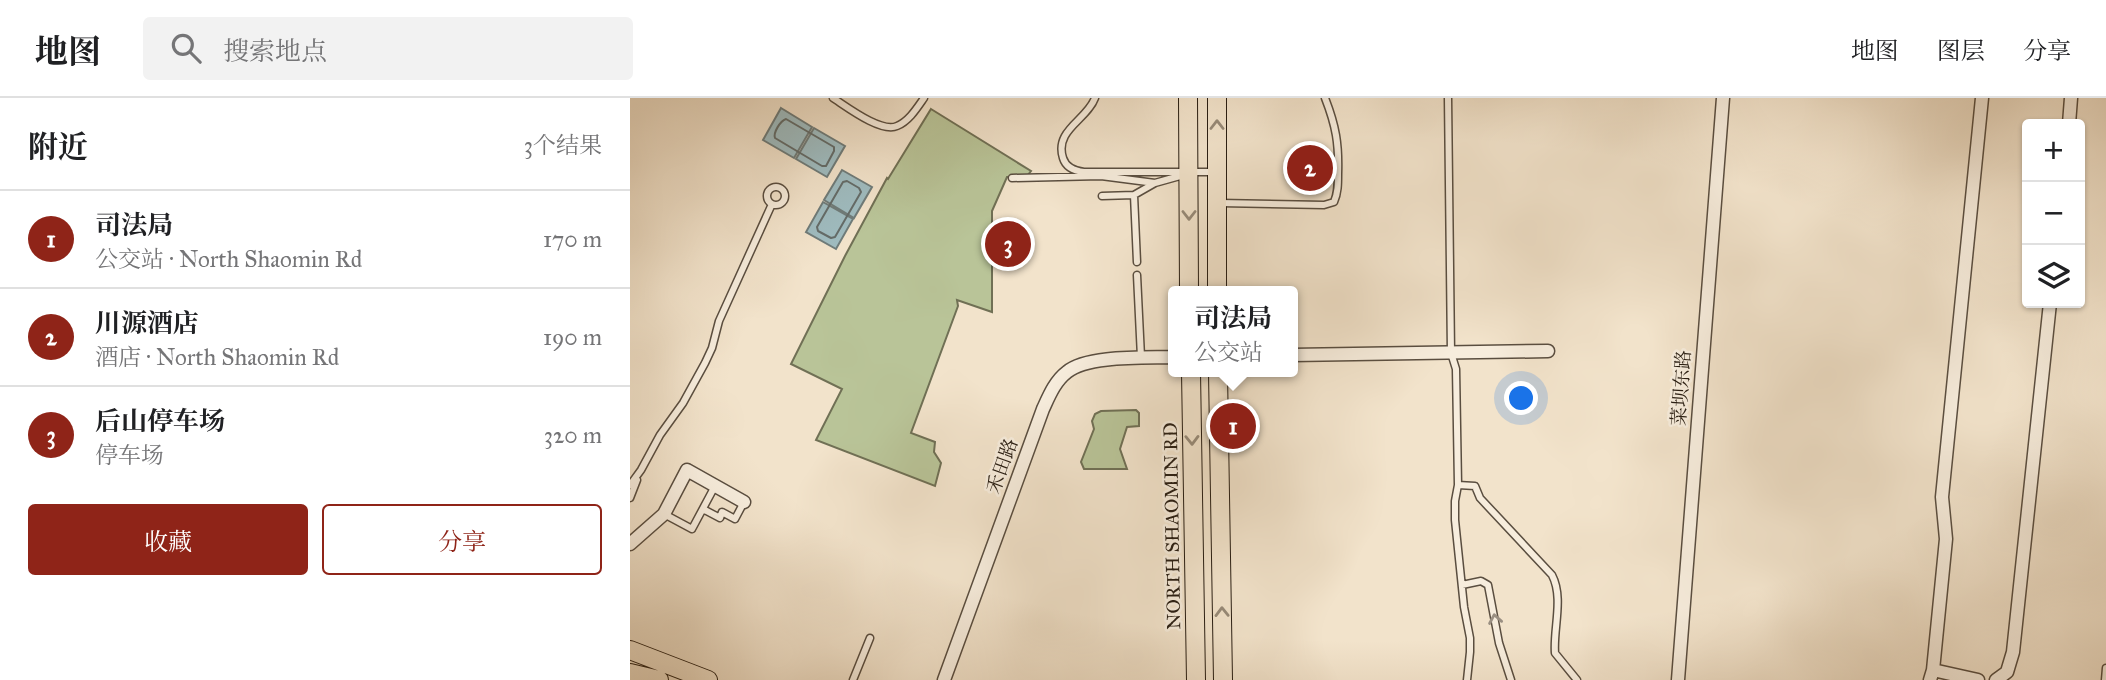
<!DOCTYPE html>
<html lang="zh">
<head>
<meta charset="utf-8">
<style>
	body { margin:0; font-family:"IM FELL Great Primer","Noto Serif SC",serif; background:#f2f2f2; color:#202124 }
	.controls { position:absolute; right:21px; top:21px; display:grid; overflow:hidden; border-radius:7px; box-shadow:0 2px 5px #0004 }
	.controls button { width:63px; height:63px; display:grid; place-items:center; padding:0; border:0; border-bottom:2px solid #e0e0e0; background:#fff; color:#202124; font:35px sans-serif }
	.you { position:absolute; left:892px; top:301px; width:24px; height:24px; margin:-18px; border:5px solid #fff; border-radius:50%; background:#1a73e8; box-shadow:0 0 0 10px #1a73e833 }
	.badge { display:grid; place-items:center; width:46px; height:46px; border-radius:50%; background:#8f2418; color:#fff; font-size:23px; font-weight:700 }
	.pin { position:absolute; translate:-50% -50%; border:4px solid #fff; box-shadow:0 2px 7px #0006 }
	.popup { position:absolute; left:538px; top:188px; width:130px; height:91px; box-sizing:border-box; display:grid; place-content:center; border-radius:7px; background:#fff; filter:drop-shadow(0 2px 5px #0005); font-size:23px; white-space:nowrap; color:#757577 }
	.popup b { font-size:26px; color:#202124 }
	.popup::after { content:''; position:absolute; left:50%; top:100%; margin-left:-14px; border:14px solid transparent; border-top-color:#fff }
	.list { margin:0; padding:0; list-style:none }
	h2 { display:flex; justify-content:space-between; align-items:center; height:91px; margin:0; padding:0 28px; font-size:30px }
	h2 small { font-size:23px; font-weight:400; color:#757577 }
	.list li { display:grid; grid-template-columns:46px 1fr auto; gap:21px; align-items:center; box-sizing:border-box; height:98px; padding:0 28px; border-top:2px solid #e0e0e0 }
	.list b { display:block; font-size:26px; white-space:nowrap }
	.list p { margin:0; font-size:23px; white-space:nowrap; color:#757577 }
	.list em { font-size:23px; font-style:normal; color:#757577 }
	.actions { display:flex; gap:14px; padding:21px 28px }
	.actions a { flex:1; padding:16px 0; border:2px solid #8f2418; border-radius:7px; text-align:center; font-size:24px; color:#8f2418 }
	.actions .main { background:#8f2418; color:#fff }
	.icon { flex:none; width:38px; height:38px; fill:none; stroke:currentColor; stroke-width:2; stroke-linecap:round; stroke-linejoin:round }
	.map { position:relative; flex:none; width:1476px; height:582px; overflow:hidden }
	header { display:flex; align-items:center; gap:42px; box-sizing:border-box; height:98px; padding:0 35px; background:#fff; border-bottom:2px solid #e0e0e0 }
	header strong { font-size:33px }
	nav { display:flex; gap:38px; margin-inline-start:auto; font-size:24px }
	.search { width:490px; height:63px; background:#f2f2f2; display:flex; align-items:center; gap:18px; box-sizing:border-box; padding:0 24px; border-radius:7px; color:#757577; font-size:26px }
	main { display:flex }
	aside { flex:1; background:#fff }
	.map>svg:first-child { display:block }
</style>
</head>
<body>
<header>
<strong>地图</strong>
<div class="search"><svg class="icon" aria-label="search" viewBox="0 0 24 24"><circle cx="10" cy="10" r="6"/><path d="M15 15l6 6"/></svg>搜索地点</div>
<nav><a>地图</a><a>图层</a><a>分享</a></nav>
</header>
<main>
<aside>
<h2>附近<small>3个结果</small></h2>
<ul class="list">
<li><span class="badge">1</span><div><b>司法局</b><p>公交站 · North Shaomin Rd</p></div><em>170 m</em></li>
<li><span class="badge">2</span><div><b>川源酒店</b><p>酒店 · North Shaomin Rd</p></div><em>190 m</em></li>
<li><span class="badge">3</span><div><b>后山停车场</b><p>停车场</p></div><em>320 m</em></li>
</ul>
<div class="actions"><a class="main">收藏</a><a>分享</a></div>
</aside>
<div class="map">
<svg width="1476" height="582" viewBox="0 0 1476 582">
	<rect width="100%" height="100%" fill="#f2e3cb"/>
	<filter id="stains"><feTurbulence type="fractalNoise" baseFrequency=".00286" numOctaves="4"/><feColorMatrix values="0 0 0 0 .2 0 0 0 0 .09 0 0 0 0 .02 0 0 0 .5 -.17"/></filter>
	<radialGradient id="worn" r=".72"><stop offset=".6" stop-color="#630" stop-opacity="0"/><stop offset="1" stop-color="#630" stop-opacity=".3"/></radialGradient>
	<path fill="#b9c498" stroke="#707055" stroke-width="2" d="M301,11l100,62 -4,5 -20,1 -15,34v101l-35,-12 1,6 -47,127 24,9 -1,10 7,11 -6,23 -119,-46 26,-51 -51,-25 54,-108 42,-78 1,1z
		M506,312l3,3v13l-12,1 -7,22 7,20h-43l-3,-7 13,-33 -2,-8 3,-7 6,-3z"/>
	<path fill="#9fbcc0" stroke="#6f7c7a" stroke-width="2" d="M151,10l31,19 -18,31 -31,-18z
		M184,30l31,18 -18,31 -31,-18z
		M212,72l30,17 -18,31 -30,-18z
		M193,104l30,17 -17,30 -30,-17z"/>
	<g fill="none" stroke-linecap="round" stroke-linejoin="round">
		<path stroke="#646c69" stroke-width="2" d="M156,21l48,28v4l-8,15h-4l-47,-28c-2,-5 5,-17 11,-19z
			M217,83l12,7 2,4 -26,45 -4,1 -13,-7 -1,-4 26,-45z"/>
		<defs>
			<path id="service" d="M203,0c14,9 48,35 64,28 12,-5 20,-18 27,-28
				M465,0c-8,22 -41,32 -32,60 3,10 12,13 21,14h131
				M818,0l3,255 5,16 2,116 -3,16v19l9,87 6,31v14l-3,28
				M382,80l89,-2 54,7
				M137 98a9 9 0 1 1 18 0a9 9 0 1 1-18 0Z
				M472,98l32,-1
				M590,105l104,2 10,-3c4,-9 4,-18 4,-28 1,-30 -2,-48 -13,-76
				M507,164l-3,-67 21,-12 25,-7
				M507,177l4,82
				M0,387l11,-15 19,-35 23,-32 22,-40 7,-15 7,-27 53,-117
				M828,387l17,1 5,12 72,77c12,23 1,54 3,78l22,27
				M0,400l7,-18
				M73,411l17,9 2,-6 13,7 9,-17
				M34,416l28,15 23,-43
				M832,487l19,-4 7,4 11,58 12,37
				M223,582l17,-42
				M1475,582l1,-12"/>
			<path id="minor" d="M1439,26l2,-26
				M662,257l256,-4
				M0,446l34,-30 23,-44 57,32
				M1303,572l45,10
				M314,582l99,-271c6,-13 12,-28 24,-37 20,-17 79,-14 107,-15
				M1048,582l45,-582
				M1300,582l3,-10 13,-131 -4,-42 40,-399
				M1366,582l11,-8 6,-20 37,-349"/>
			<path id="primary" d="M558,0l1,193
				M587,0v193
				M561,274l5,308
				M588,274l5,308
				M0,552l78,30
				M0,575l29,7"/>
		</defs>
		<use href="#service" stroke="#5a4e40" stroke-width="9"/>
		<use href="#minor" stroke="#5a4e40" stroke-width="15"/>
		<use href="#primary" stroke="#281d12" stroke-width="20"/>
		<use href="#service" stroke="#f7eddd" stroke-width="6"/>
		<use href="#minor" stroke="#f7eddd" stroke-width="12"/>
		<use href="#primary" stroke="#f2e3cb" stroke-width="18"/>
	</g>
	<defs><path id="oneway-chevron" d="M-2-3.5L2.5 0L-2 3.5" fill="none" stroke-width="1.6" stroke-linecap="round" stroke-linejoin="round" transform="scale(1.75)"/></defs>
	<g stroke="#978a78">
		<use href="#oneway-chevron" transform="translate(587 27) rotate(-90)"/>
		<use href="#oneway-chevron" transform="translate(559 117) rotate(90)"/>
		<use href="#oneway-chevron" transform="translate(562 342) rotate(89)"/>
		<use href="#oneway-chevron" transform="translate(592 514) rotate(-91)"/>
	</g>
	<use stroke="#9a8f82" href="#oneway-chevron" transform="translate(865 521) rotate(-100)"/>
	<g text-anchor="middle" dominant-baseline="central" stroke-width="5" stroke-linejoin="round" paint-order="stroke">
		<g font-size="19" fill="#281d12" stroke="#f7eddd">
			<text transform="translate(1051 290) rotate(-86)">菜坝东路</text>
			<text transform="translate(372 368) rotate(-70)">禾田路</text>
			<text transform="translate(542 428) rotate(-91)">NORTH SHAOMIN RD</text>
		</g>
	</g>
	<rect width="100%" height="100%" filter="url(#stains)"/>
	<rect width="100%" height="100%" fill="url(#worn)"/>
</svg>
<div class="controls">
<button>+</button>
<button>−</button>
<button><svg class="icon" aria-label="layers" viewBox="0 0 24 24"><path d="M12 4l9 5-9 5-9-5zM3 14l9 5 9-5"/></svg></button>
</div>
<div class="you"></div>
<div class="pin badge" style="left:603px;top:328px">1</div>
<div class="popup"><b>司法局</b>公交站</div>
<div class="pin badge" style="left:680px;top:70px">2</div>
<div class="pin badge" style="left:378px;top:146px">3</div>
</div>
</main>
</body>
</html>
